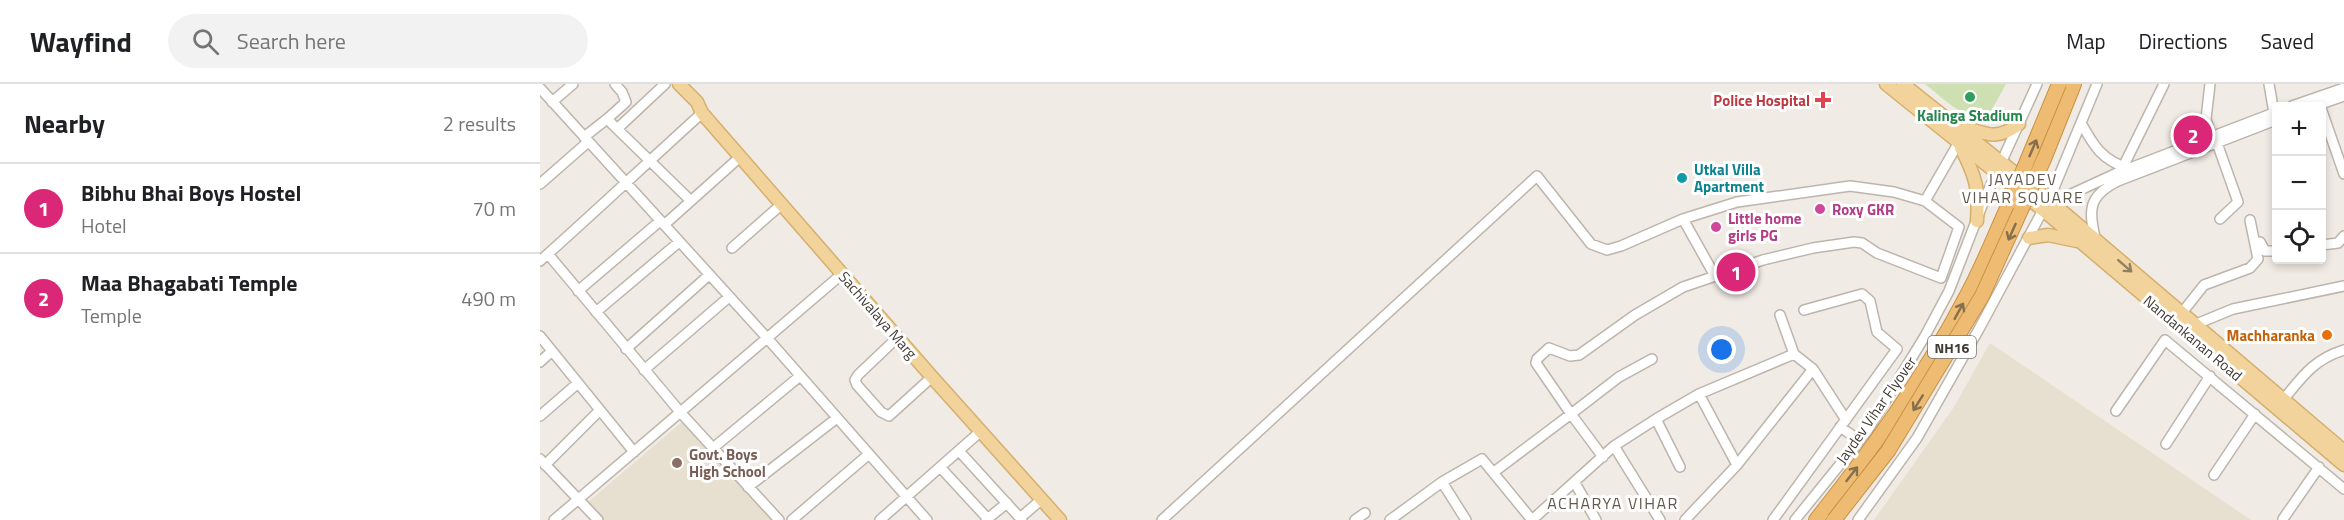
<!DOCTYPE html>
<html lang="en">
<head>
<meta charset="utf-8">
<style>
	body { margin:0; font-family:"Titillium Web",sans-serif; background:#f2f2f2; color:#202124 }
	.controls { position:absolute; right:18px; top:18px; display:grid; overflow:hidden; border-radius:6px; box-shadow:0 3px 9px #0003 }
	.controls button { width:54px; height:54px; display:grid; place-items:center; padding:0; border:0; border-bottom:2px solid #e0e0e0; background:#fff; color:#202124; font:30px sans-serif }
	.you { position:absolute; left:1182px; top:266px; width:21px; height:21px; margin:-15px; border:4px solid #fff; border-radius:50%; background:#1a73e8; box-shadow:0 0 0 9px #1a73e833 }
	.badge { display:grid; place-items:center; width:39px; height:39px; border-radius:50%; background:#db2777; color:#fff; font-size:20px; font-weight:700 }
	.pin { position:absolute; translate:-50% -50%; border:3px solid #fff; box-shadow:0 2px 6px #0006 }
	.list { margin:0; padding:0; list-style:none }
	h2 { display:flex; justify-content:space-between; align-items:center; height:78px; margin:0; padding:0 24px; font-size:26px }
	h2 small { font-size:20px; font-weight:400; color:#757577 }
	.list li { display:grid; grid-template-columns:39px 1fr auto; gap:18px; align-items:center; box-sizing:border-box; height:90px; padding:0 24px; border-top:2px solid #e0e0e0 }
	.list b { display:block; font-size:22px; white-space:nowrap }
	.list p { margin:0; font-size:20px; white-space:nowrap; color:#757577 }
	.list em { font-size:20px; font-style:normal; color:#757577 }
	.icon { flex:none; width:33px; height:33px; fill:none; stroke:currentColor; stroke-width:2; stroke-linecap:round; stroke-linejoin:round }
	.map { position:relative; flex:none; width:1804px; height:436px; overflow:hidden }
	header { display:flex; align-items:center; gap:36px; box-sizing:border-box; height:84px; padding:0 30px; background:#fff; border-bottom:2px solid #e0e0e0 }
	header strong { font-size:28px }
	nav { display:flex; gap:33px; margin-inline-start:auto; font-size:21px }
	.search { width:420px; height:54px; background:#f2f2f2; display:flex; align-items:center; gap:15px; box-sizing:border-box; padding:0 21px; border-radius:33px; color:#757577; font-size:22px }
	main { display:flex }
	aside { flex:1; background:#fff }
	.map>svg:first-child { display:block }
</style>
</head>
<body>
<header>
<strong>Wayfind</strong>
<div class="search"><svg class="icon" aria-label="search" viewBox="0 0 24 24"><circle cx="10" cy="10" r="6"/><path d="M15 15l6 6"/></svg>Search here</div>
<nav><a>Map</a><a>Directions</a><a>Saved</a></nav>
</header>
<main>
<aside>
<h2>Nearby<small>2 results</small></h2>
<ul class="list">
<li><span class="badge">1</span><div><b>Bibhu Bhai Boys Hostel</b><p>Hotel</p></div><em>70 m</em></li>
<li><span class="badge">2</span><div><b>Maa Bhagabati Temple</b><p>Temple</p></div><em>490 m</em></li>
</ul>
</aside>
<div class="map">
<svg width="1804" height="436" viewBox="0 0 1804 436">
	<rect width="100%" height="100%" fill="#f0ebe4"/>
	<path fill="#e7dfcf" d="M1450,259l261,177h-377l80,-113z
		M142,338l90,98h-171l-15,-16z"/>
	<path fill="#cee0b1" d="M1385,0h81l-20,36c-24,-2 -43,-22 -61,-36z"/>
	<g fill="none" stroke-linecap="round" stroke-linejoin="round">
		<defs>
			<path id="minor" d="M75,0l7,8 4,10 -19,17 83,81
				M1670,0l-4,35 5,17
				M1729,0l5,29
				M0,4l228,251 159,181
				M12,18l21,-18
				M1752,22l52,-18
				M1775,22l29,-10
				M1782,27l22,63
				M1541,39c13,23 20,36 46,45
				M77,45l48,-45
				M44,53l23,-18
				M1677,59l21,59 -18,17
				M1583,83l41,-83
				M0,100l48,-42
				M1509,116l48,-116
				M1385,117l34,-59
				M1512,119l65,-30 159,-61
				M1143,135l32,57
				M124,141l76,-68
				M1556,157c-8,-31 -8,-45 22,-60l158,-61
				M1720,158l5,9h11
				M1782,161l16,-2 6,-7
				M192,164l50,-44
				M8,170l133,159 98,107
				M0,177c55,-49 108,-99 162,-148
				M38,207l82,-70
				M56,228l83,-70
				M1641,230l23,-29 46,-17 8,-9 -8,-39
				M1240,231l14,39 19,15 33,51
				M1654,241l39,-16 111,-23
				M0,252l94,116
				M358,253l-40,38 -3,5 2,5 24,27 8,4 43,-39
				M86,265l83,-74
				M0,278l12,-11
				M104,286l85,-73
				M1159,310l38,71
				M1743,316c19,-23 31,-41 61,-50
				M1576,327l49,-71 179,149
				M0,332l38,-33
				M1116,335l24,48
				M1300,343l19,13
				M1626,360l44,-68
				M1074,362l46,74
				M173,364l87,-72
				M419,367l63,69
				M0,375l58,61
				M5,381l55,-55
				M400,383l48,52
				M954,388l77,-58 32,43
				M1674,391l41,-61
				M902,398l24,38
				M1035,399l21,37
				M208,403l89,-69
				M480,434l22,-19
				M1743,435l36,-52
				M14,436l288,-246
				M252,436l77,-66
				M340,436l101,-89
				M446,436l21,-17
				M622,436l375,-344 54,68 16,6 14,-4 62,-27 54,-17 113,-16 44,6 31,9 34,26 -18,51 -64,-25 -15,-10 -8,-1 -41,6 -50,12 -80,27 -48,28 -56,40 -9,1 -21,-8 -12,11 -1,4 35,51 48,-37 33,-18
				M815,436l10,-7
				M850,436l52,-38 40,-23 50,61
				M992,436l82,-74 42,-27 43,-25 95,-40
				M1145,436l52,-55 76,-96
				M1233,436l124,-171 -20,-17 -7,-31 -8,-7 -58,16
				M1255,436l72,-89 58,-95 24,-45 36,-93 52,-114
				M1318,436l59,-82 62,-109 64,-119"/>
			<path id="major" d="M139,0l18,18 5,11 230,264 128,143
				M1346,0l157,126 301,255
				M1363,0l146,116 295,251
				M1420,42c26,7 35,16 59,-2
				M1421,64c15,29 18,40 16,73
				M1489,154l19,-3 29,6"/>
			<path id="highway" d="M1504,75l30,-75
				M1276,436c57,-72 107,-141 150,-223 17,-31 29,-63 44,-95"/>
		</defs>
		<use href="#minor" stroke="#bdb5ab" stroke-width="12"/>
		<use href="#major" stroke="#d5af6d" stroke-width="15"/>
		<use href="#highway" stroke="#ca9044" stroke-width="16"/>
		<use href="#minor" stroke="#fff" stroke-width="9"/>
		<use href="#major" stroke="#f2d39b" stroke-width="12"/>
		<use href="#highway" stroke="#edbc72" stroke-width="14"/>
		<defs>
			<path id="highway-bridge" d="M1470,118l49,-118
				M1294,436l54,-69 94,-155 62,-137"/>
		</defs>
		<use href="#highway-bridge" stroke="#ca9044" stroke-width="16" stroke-linecap="butt"/>
		<use href="#highway-bridge" stroke="#edbc72" stroke-width="14"/>
	</g>
	<defs><path id="oneway-shaft" d="M-6 0H5M1.5-3L5.5 0L1.5 3" fill="none" stroke-width="1.6" stroke-linecap="round" stroke-linejoin="round" transform="scale(1.5)"/></defs>
	<g stroke="#866f4d">
		<use href="#oneway-shaft" transform="translate(1493 64) rotate(-67)"/>
		<use href="#oneway-shaft" transform="translate(1472 148) rotate(114)"/>
		<use href="#oneway-shaft" transform="translate(1419 227) rotate(-61)"/>
		<use href="#oneway-shaft" transform="translate(1378 319) rotate(122)"/>
		<use href="#oneway-shaft" transform="translate(1312 390) rotate(-52)"/>
	</g>
	<use stroke="#917f63" href="#oneway-shaft" transform="translate(1585 182) rotate(41)"/>
	<circle fill="#2e9e5b" stroke="#fff" stroke-width="2" cx="1430" cy="13" r="6"/>
	<path fill="#e0444e" stroke="#fff" stroke-width="2" d="M1280 7h6v6h6v6h-6v6h-6v-6h-6v-6h6z"/>
	<circle fill="#0f9aa8" stroke="#fff" stroke-width="2" cx="1142" cy="94" r="6"/>
	<g fill="#d1479c" stroke="#fff" stroke-width="2">
		<circle cx="1280" cy="125" r="6"/>
		<circle cx="1176" cy="143" r="6"/>
	</g>
	<circle fill="#e8710a" stroke="#fff" stroke-width="2" cx="1787" cy="251" r="6"/>
	<circle fill="#8d6e63" stroke="#fff" stroke-width="2" cx="137" cy="379" r="6"/>
	<g text-anchor="middle" dominant-baseline="central" stroke-width="6" stroke-linejoin="round" paint-order="stroke">
		<rect fill="#fff" stroke="#7a7672" stroke-width="1.5" x="1388" y="252" width="48" height="22" rx="4.5"/>
		<g font-size="14" font-weight="bold" fill="#413b35">
			<text x="1412" y="263">NH16</text>
		</g>
		<g font-size="15" font-weight="bold" fill="#be3a42" stroke="#fff" text-anchor="end">
			<text x="1270" y="16">Police Hospital</text>
		</g>
		<g font-size="15" font-weight="bold" fill="#27864d" stroke="#fff">
			<text x="1430" y="31">Kalinga Stadium</text>
		</g>
		<g font-size="15" font-weight="bold" fill="#0d838f" stroke="#fff" text-anchor="start">
			<text x="1154" y="85">Utkal Villa<tspan x="1154" dy="17">Apartment</tspan></text>
		</g>
		<g font-size="15" font-weight="bold" fill="#b23c85" stroke="#fff" text-anchor="start">
			<text x="1292" y="125">Roxy GKR</text>
			<text x="1188" y="134">Little home<tspan x="1188" dy="17">girls PG</tspan></text>
		</g>
		<g font-size="15" fill="#413b35" stroke="#fff">
			<text transform="translate(338 231) rotate(49)">Sachivalaya Marg</text>
			<text transform="translate(1653 254) rotate(40)">Nandankanan Road</text>
			<text transform="translate(1336 326) rotate(-55)">Jaydev Vihar Flyover</text>
		</g>
		<g font-size="15" font-weight="bold" fill="#c56008" stroke="#fff" text-anchor="end">
			<text x="1775" y="251">Machharanka</text>
		</g>
		<g font-size="15" font-weight="bold" fill="#785e54" stroke="#fff" text-anchor="start">
			<text x="149" y="370">Govt. Boys<tspan x="149" dy="17">High School</tspan></text>
		</g>
		<g font-size="16" letter-spacing="1.5" fill="#63594d" stroke="#fff">
			<text x="1483" y="95">JAYADEV<tspan x="1483" dy="18">VIHAR SQUARE</tspan></text>
			<text x="1073" y="419">ACHARYA VIHAR</text>
		</g>
	</g>
</svg>
<div class="controls">
<button>+</button>
<button>−</button>
<button><svg class="icon" aria-label="locate" viewBox="0 0 24 24"><circle cx="12" cy="12" r="6"/><path d="M12 2v4M12 18v4M2 12h4M18 12h4"/></svg></button>
</div>
<div class="you"></div>
<div class="pin badge" style="left:1196px;top:188px">1</div>
<div class="pin badge" style="left:1653px;top:51px">2</div>
</div>
</main>
</body>
</html>
